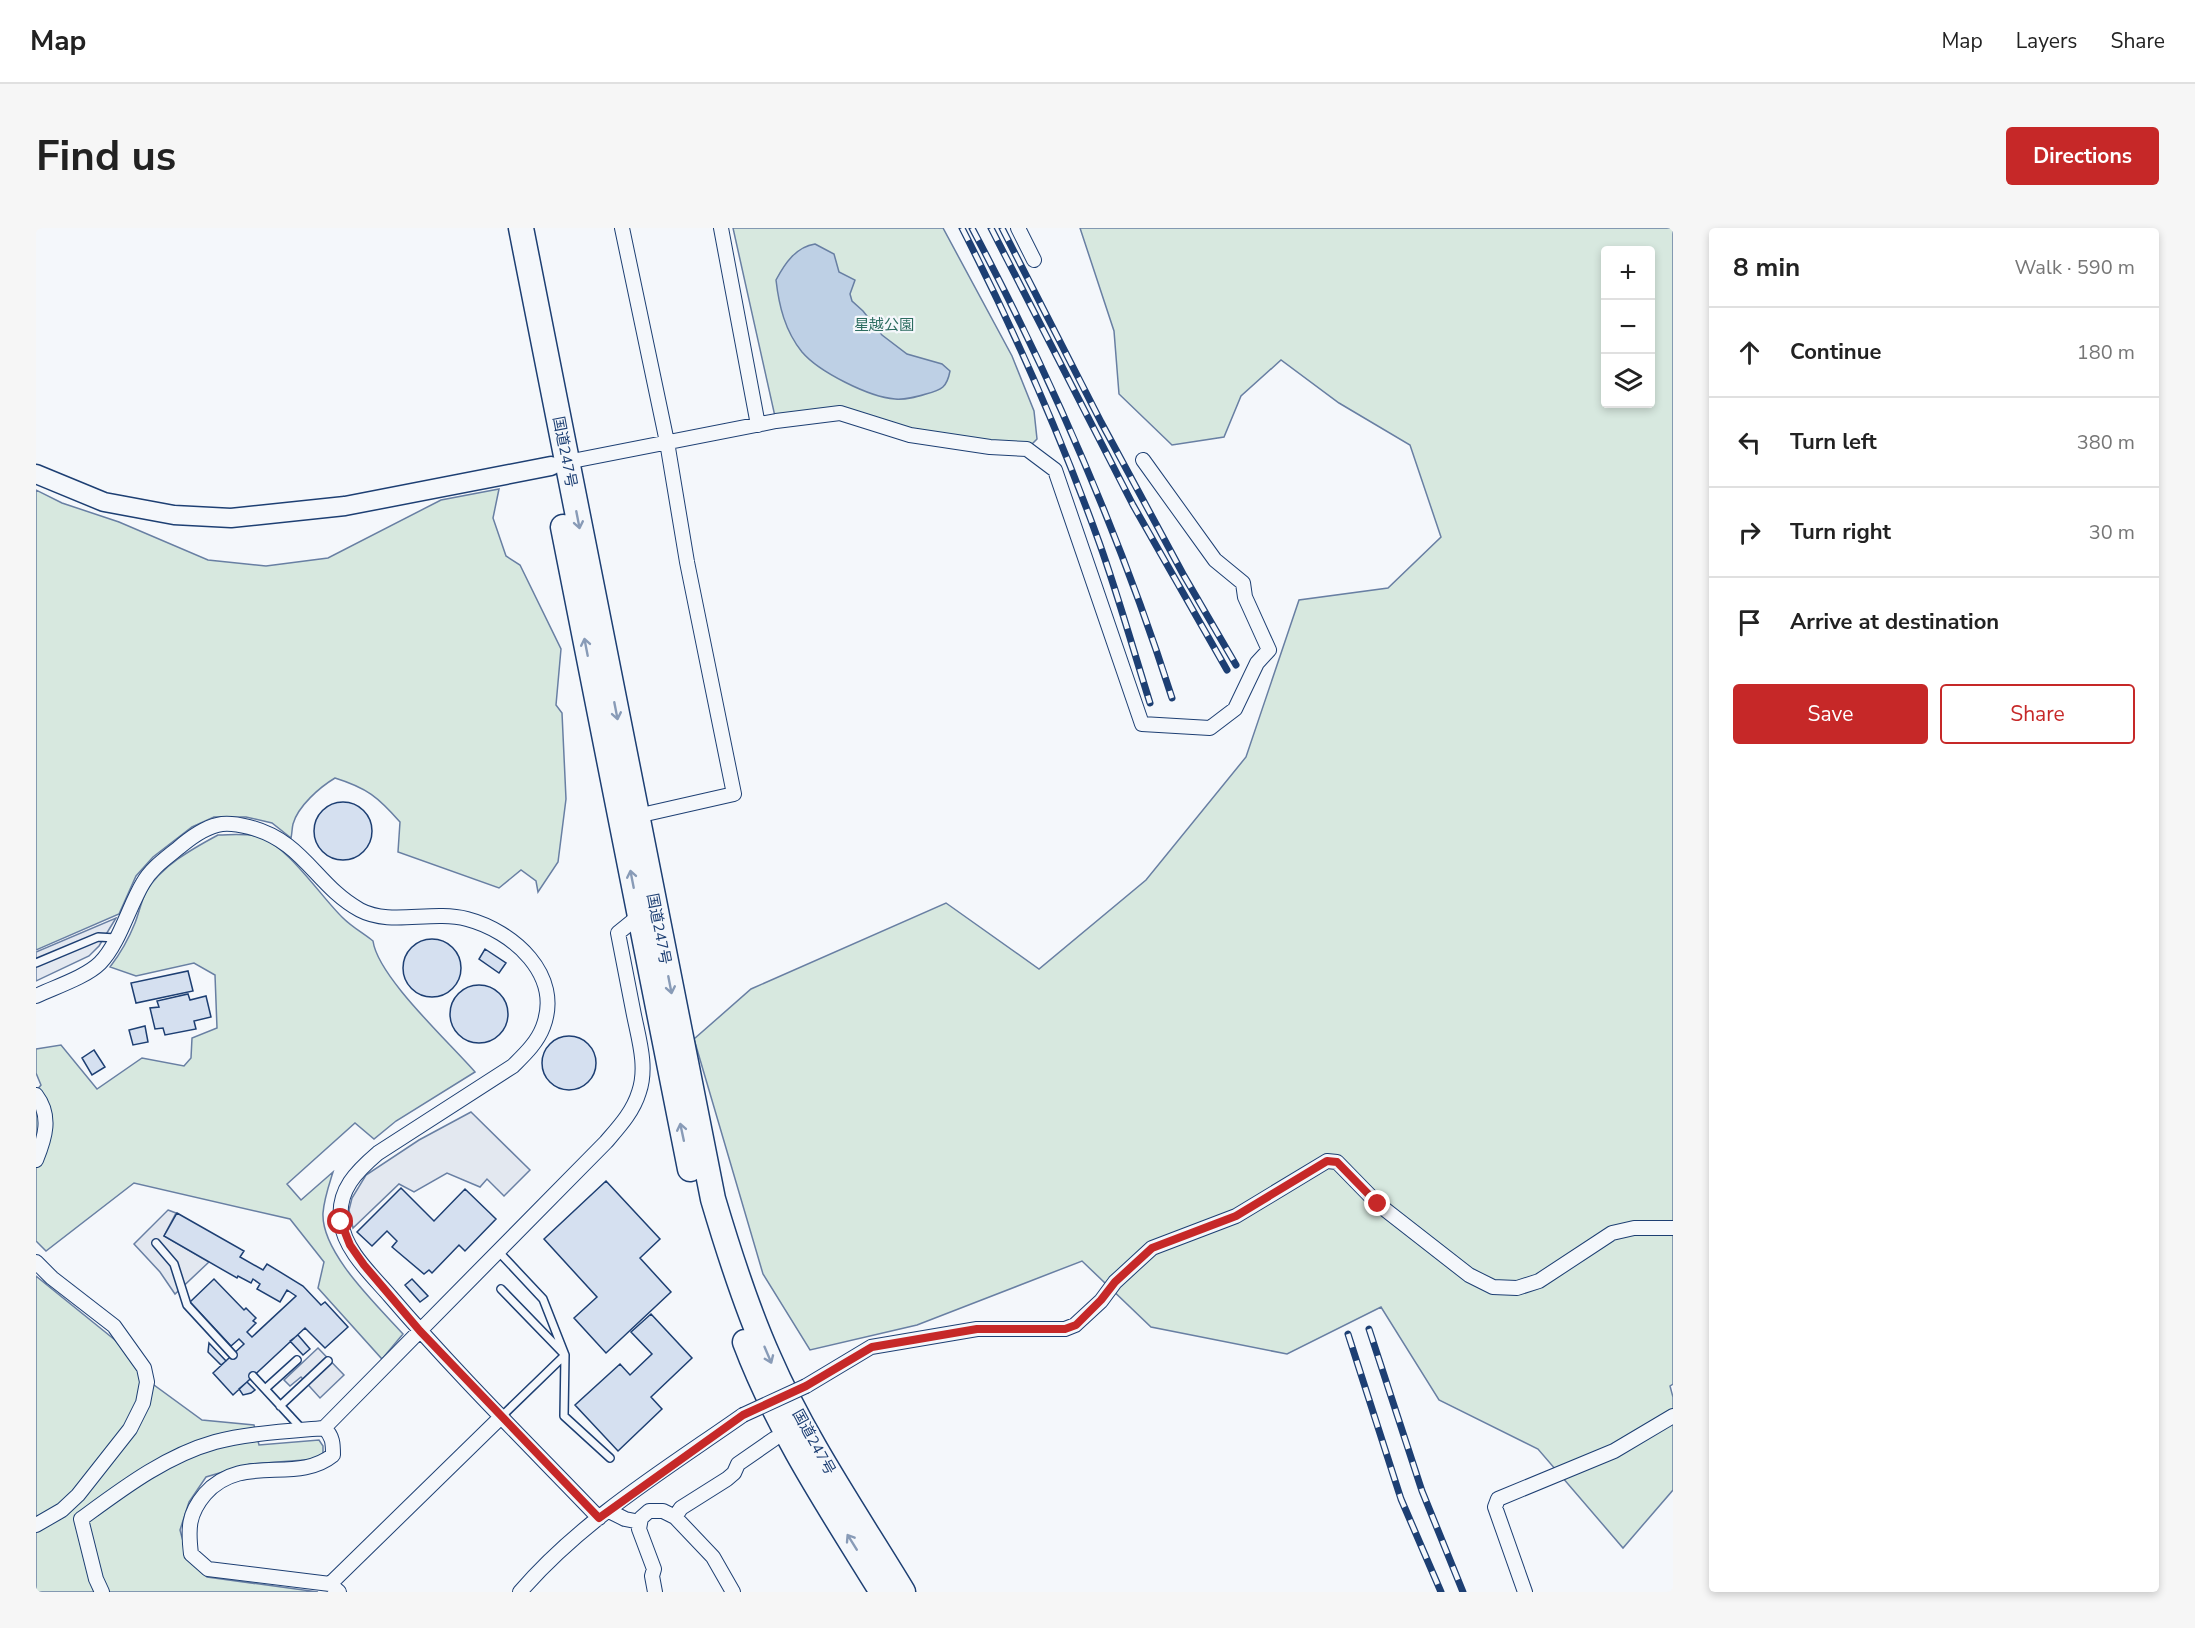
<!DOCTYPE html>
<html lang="en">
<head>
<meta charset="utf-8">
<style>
	body { margin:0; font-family:"Nunito Sans","Noto Sans JP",sans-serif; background:#f6f6f6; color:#222 }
	.controls { position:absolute; right:18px; top:18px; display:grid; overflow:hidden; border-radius:6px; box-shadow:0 3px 9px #0003 }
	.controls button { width:54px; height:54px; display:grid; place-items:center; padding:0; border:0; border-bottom:2px solid #e0e0e0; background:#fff; color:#222; font:30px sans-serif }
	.stop { position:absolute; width:18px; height:18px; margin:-14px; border:4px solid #c62828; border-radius:50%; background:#fff }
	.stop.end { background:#c62828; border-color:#fff; box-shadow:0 2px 6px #0008 }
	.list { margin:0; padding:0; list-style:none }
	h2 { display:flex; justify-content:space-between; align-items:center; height:78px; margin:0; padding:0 24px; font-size:26px }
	h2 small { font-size:20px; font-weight:400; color:#767676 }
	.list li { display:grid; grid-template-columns:39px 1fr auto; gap:18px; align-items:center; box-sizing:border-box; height:90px; padding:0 24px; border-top:2px solid #e0e0e0 }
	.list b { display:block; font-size:22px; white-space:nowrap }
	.list em { font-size:20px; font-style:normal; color:#767676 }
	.actions { display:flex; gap:12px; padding:18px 24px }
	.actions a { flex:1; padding:14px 0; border:2px solid #c62828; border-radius:6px; text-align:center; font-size:21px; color:#c62828 }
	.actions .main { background:#c62828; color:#fff }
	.icon { flex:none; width:33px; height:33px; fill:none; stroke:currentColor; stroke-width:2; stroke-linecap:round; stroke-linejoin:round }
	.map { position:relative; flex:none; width:1637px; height:1364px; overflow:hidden; border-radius:6px }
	header { display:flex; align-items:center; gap:36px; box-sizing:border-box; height:84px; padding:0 30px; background:#fff; border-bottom:2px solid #e0e0e0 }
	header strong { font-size:28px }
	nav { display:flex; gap:33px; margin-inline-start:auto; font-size:21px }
	.intro { display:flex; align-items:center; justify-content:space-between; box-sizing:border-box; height:144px; padding:0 36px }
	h1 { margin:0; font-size:42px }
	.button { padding:15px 27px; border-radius:6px; background:#c62828; color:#fff; font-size:21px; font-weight:700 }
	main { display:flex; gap:36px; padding:0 36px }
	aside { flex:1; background:#fff; border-radius:6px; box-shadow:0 3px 9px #0003 }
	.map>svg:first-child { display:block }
</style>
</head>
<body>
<header>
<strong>Map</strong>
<nav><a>Map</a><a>Layers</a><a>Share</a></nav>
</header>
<div class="intro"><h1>Find us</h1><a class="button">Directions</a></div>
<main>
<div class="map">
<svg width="1637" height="1364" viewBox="0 0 1637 1364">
	<rect width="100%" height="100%" fill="#f4f7fb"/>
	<path fill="#d7e8df" stroke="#687fa3" stroke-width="1.5" fill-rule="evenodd" d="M697,0h210l69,128 22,55 3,28 -10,10 -37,-2 -150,-34 -64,8z
		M1044,0h593v1156l-3,2 3,11v93l-50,58 -85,-99 -99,-49 -58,-93 -94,47 -136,-27 -69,-66 -165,64 -107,25 -47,-76 -69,-235 57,-50 195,-86 93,66 107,-89 100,-123 53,-157 89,-12 53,-51 -31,-92 -71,-42 -58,-43 -40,36 -17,41 -52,8 -53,-51 -5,-63zM1570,22h44v154h-44z
		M463,261l-6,29 13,38 14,9 41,84 -5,56 6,8 4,86 -8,63 -20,30 -2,-11 -15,-11 -22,18 -101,-36 2,-30c-22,-25 -33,-34 -65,-44 -15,9 -37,28 -42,46 -1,4 -1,10 -2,14l-19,-15 -26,-6h-32l-22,10 -39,30 -17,19 -17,38 -83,36v-460l26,13 57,19 89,38 58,6 62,-8 113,-58z
		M182,607c13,0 28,-2 42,2 29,10 61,60 83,81 9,9 20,15 30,23 5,36 76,101 102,131l-79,49 -22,18 -19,-16 -68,61 14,16 32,-28c-4,13 -9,27 -10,41 -2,40 55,93 80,121l-21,25 -64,-71 6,-26 -34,-43 -156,-36 -88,68 -10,-10v-150l5,-6 -5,-12v-24l25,-4 36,44 45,-31 42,8 7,-8 1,-20 25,-10 -2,-53 -21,-12 -58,13 -26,-9c10,-13 19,-29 25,-44 4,-10 6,-21 11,-31 15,-26 46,-43 72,-57z
		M0,1048l79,64 18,21 6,13 63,46 52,5 5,20 60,-5 4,6v8l-5,5 -68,5 -44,13 -17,25 -9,28 8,30 19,17 111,15h-282z"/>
	<path fill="#e3e8f0" stroke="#687fa3" stroke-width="1.5" d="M80,690l-17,28 -10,10 -53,25v-29z
		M435,884l59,58 -26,26 -17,-17 -7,8 -33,-14 -33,19 -15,-8 -46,44 -4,-18 3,-12 14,-23 53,-35z
		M132,982l8,3 -12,23 45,26 -34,32 -15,-22 -26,-28z
		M282,1120l26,27 -24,23 -19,-21 -11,9 -6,-6z"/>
	<path fill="#bed0e5" stroke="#687fa3" stroke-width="1.5" d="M779,16l19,10 5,18 16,8 -5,14 2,7 11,10 19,24 25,19 35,10 8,7c-3,16 -8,19 -24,23 -10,3 -20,6 -31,5 -26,-2 -76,-27 -93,-47 -17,-21 -23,-46 -26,-72 9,-17 20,-33 39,-36z"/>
	<path fill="#d5e0f0" stroke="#1d3f73" stroke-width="1.5" d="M278 603a29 29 0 1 1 58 0a29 29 0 1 1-58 0Z
		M367 740a29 29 0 1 1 58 0a29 29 0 1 1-58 0Z
		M449,721l21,14 -7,10 -20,-14z
		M152,743l5,20 -57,12 -5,-20z
		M414 786a29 29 0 1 1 58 0a29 29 0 1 1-58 0Z
		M152,766l2,6 16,-4 5,21 -17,4 2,8 -31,6 -2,-7 -8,1 -5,-21 9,-1 -2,-6z
		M109,798l3,16 -15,3 -4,-15z
		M506 835a27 27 0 1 1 54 0a27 27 0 1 1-54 0Z
		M58,822l11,17 -13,8 -10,-17z
		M570,953l54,58 -20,19 31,34 -65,61 -32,-35 23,-21 -53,-58z
		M365,960l33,33 31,-32 31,30 -31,32 -6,-6 -27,28 -3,-3 -5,4 -32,-27 5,-6 -10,-10 -15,15 -15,-14z
		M141,985l67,38 -4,6 23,13 4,-6 36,22 18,19 4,-3 23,25 -23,21 -20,-20 -72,67 -20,-22 31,-29 -5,-5 -8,7 -41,-44 24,-23 30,31 2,-2 10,10 -3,3 3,2 -9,9 5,5 44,-41 -9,-6 -7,12 -23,-13 3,-5 -7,-5 -2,4 -13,-7 -1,2 -73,-42z
		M376,1051l16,17 -8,6 -15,-17z
		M615,1086l41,44 -41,39 11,12 -44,42 -43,-46 45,-41 10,11 22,-21 -21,-22z
		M262,1107l12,14 -7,6 -13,-14z
		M173,1115l17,18 -5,4 -13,-13z
		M211,1154l8,8 -4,3 -8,2 -4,-6z"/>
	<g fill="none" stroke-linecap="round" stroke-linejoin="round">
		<defs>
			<path id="lane" d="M0,735l62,-26 18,1
				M120,1015l18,21 13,41 46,50
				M462,1023l45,48 22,56 -64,62
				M465,1061l64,66 -1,61 46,42
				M217,1148l48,52
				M229,1161l32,-29
				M244,1178l48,-45"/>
			<path id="street" d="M586,0l45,214 20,120 47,232 -97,22
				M685,0l37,197
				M982,0l16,32
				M531,234l209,-41 64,-8 70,22 80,12 37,2 28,21 87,254 68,4 25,-19 22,-46 12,-13 -24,-53 -2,-14 -28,-23 -72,-100
				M0,768c19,-9 50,-19 64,-33 19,-19 29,-57 43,-80 9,-16 25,-26 39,-38 11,-9 25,-19 40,-21 8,-1 19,1 27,3 55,14 66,58 111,83 30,16 71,0 107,9 46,12 96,56 76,108 -6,16 -19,28 -30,39l-135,87c-21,18 -41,37 -37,68 3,29 31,54 49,75 66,77 139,149 209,222
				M0,867c16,21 9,43 0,65
				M0,1034l16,16 62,48 30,42 3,14 -4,21 -13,26 -52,66 -16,15 -26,15
				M770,1158l65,-39 106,-18h88l10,-4 26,-24 14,-19 37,-34 84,-32 91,-55 10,1 41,42 91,71 24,12 24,1 22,-7 73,-48 22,-5h39
				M288,1200c9,8 9,16 9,27 -37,30 -91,-3 -128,39 -17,20 -17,35 -14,60l17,15 122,15 9,8
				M573,1283l16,8 15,3
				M639,1289l6,-9 46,-29 7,-6 4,-9 36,-25
				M45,1291c41,-30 84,-63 134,-77 34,-9 75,-11 109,-14l282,-286c13,-15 27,-30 33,-50 9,-26 -1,-55 -6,-82 -5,-25 -10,-51 -15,-77l21,-17
				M45,1291l15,60 6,13
				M294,1356l171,-167
				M484,1364c62,-72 146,-123 223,-177
				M619,1364l-3,-16 2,-7 -15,-40 2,-11 8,-7h14l12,6 38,40 20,35
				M1489,1364l-30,-85 3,-8 116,-48 59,-35"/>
			<path id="secondary" d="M0,246l68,28 70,13 57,3 114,-12 206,-40"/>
			<path id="highway" d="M485,0l192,971c16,54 33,108 56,159 35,81 88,158 134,234
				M527,299l127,642
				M709,1114c34,90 87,169 137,250"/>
		</defs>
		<use href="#lane" stroke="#1d3f73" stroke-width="10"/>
		<use href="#street" stroke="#1d3f73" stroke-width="16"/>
		<use href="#secondary" stroke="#1d3f73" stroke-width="21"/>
		<use href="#highway" stroke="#1d3f73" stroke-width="27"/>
		<use href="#lane" stroke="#f4f7fb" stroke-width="7"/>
		<use href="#street" stroke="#f4f7fb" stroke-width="14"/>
		<use href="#secondary" stroke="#f4f7fb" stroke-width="18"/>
		<use href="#highway" stroke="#f4f7fb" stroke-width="24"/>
		<defs>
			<path id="rail" d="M926,0c52,102 98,206 137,314 19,53 34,107 51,161
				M936,0c80,151 148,307 200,470
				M955,0l142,277 94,165
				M966,0l99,194 82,152 53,91
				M1333,1101l53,162 41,101
				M1312,1106l53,165 40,93"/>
		</defs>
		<use href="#rail" stroke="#1d3f73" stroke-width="7"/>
		<use href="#rail" stroke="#f4f7fb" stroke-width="4.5" stroke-dasharray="14" stroke-linecap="butt"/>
		<defs>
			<path id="street-bridge" d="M707,1187l63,-29"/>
		</defs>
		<use href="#street-bridge" stroke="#1d3f73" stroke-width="16" stroke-linecap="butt"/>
		<use href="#street-bridge" stroke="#f4f7fb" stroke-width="14"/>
	</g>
	<defs><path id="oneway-shaft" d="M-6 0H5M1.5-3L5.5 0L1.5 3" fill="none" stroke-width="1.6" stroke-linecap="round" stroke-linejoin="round" transform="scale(1.5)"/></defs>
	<g stroke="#889bb7">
		<use href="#oneway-shaft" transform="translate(542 292) rotate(79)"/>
		<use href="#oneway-shaft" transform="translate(550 419) rotate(-101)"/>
		<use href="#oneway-shaft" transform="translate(580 483) rotate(79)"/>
		<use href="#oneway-shaft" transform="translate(596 651) rotate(-101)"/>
		<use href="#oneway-shaft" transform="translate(634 757) rotate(79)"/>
		<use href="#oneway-shaft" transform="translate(646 904) rotate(-102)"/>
		<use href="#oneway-shaft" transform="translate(732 1127) rotate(67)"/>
		<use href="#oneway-shaft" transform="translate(816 1314) rotate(-122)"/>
	</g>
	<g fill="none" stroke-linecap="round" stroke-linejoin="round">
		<path stroke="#c62828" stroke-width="8" d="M305,994l9,23 14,20 56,66 179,187 144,-103 63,-29 66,-39 105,-18h88l11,-4 25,-25 14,-18 37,-34 84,-32 91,-55 10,1 41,42"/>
	</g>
	<g text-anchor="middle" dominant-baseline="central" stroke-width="4.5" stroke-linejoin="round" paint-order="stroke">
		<g font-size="15" fill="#2c6c60" stroke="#f4f7fb">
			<text x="848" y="97">星越公園</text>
		</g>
		<g font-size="15" fill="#1d3f73" stroke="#f4f7fb">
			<text transform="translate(529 224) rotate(79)">国道247号</text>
			<text transform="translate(623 701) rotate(79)">国道247号</text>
			<text transform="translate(778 1214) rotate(61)">国道247号</text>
		</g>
	</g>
</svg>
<div class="controls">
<button>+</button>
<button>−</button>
<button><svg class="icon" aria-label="layers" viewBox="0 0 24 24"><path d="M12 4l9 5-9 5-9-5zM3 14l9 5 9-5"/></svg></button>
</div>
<div class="stop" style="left:305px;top:994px"></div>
<div class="stop end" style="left:1342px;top:976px"></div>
</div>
<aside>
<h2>8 min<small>Walk · 590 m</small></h2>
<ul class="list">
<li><svg class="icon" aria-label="ahead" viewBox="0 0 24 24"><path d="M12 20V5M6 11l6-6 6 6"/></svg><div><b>Continue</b></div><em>180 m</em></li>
<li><svg class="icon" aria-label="left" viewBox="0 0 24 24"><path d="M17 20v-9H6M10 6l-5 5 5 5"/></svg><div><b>Turn left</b></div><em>380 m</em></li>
<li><svg class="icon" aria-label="right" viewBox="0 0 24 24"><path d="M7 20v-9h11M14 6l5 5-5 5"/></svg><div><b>Turn right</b></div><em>30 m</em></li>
<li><svg class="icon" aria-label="arrive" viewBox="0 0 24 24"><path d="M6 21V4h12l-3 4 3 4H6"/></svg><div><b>Arrive at destination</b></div></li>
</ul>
<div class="actions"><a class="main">Save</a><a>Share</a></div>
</aside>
</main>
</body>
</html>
